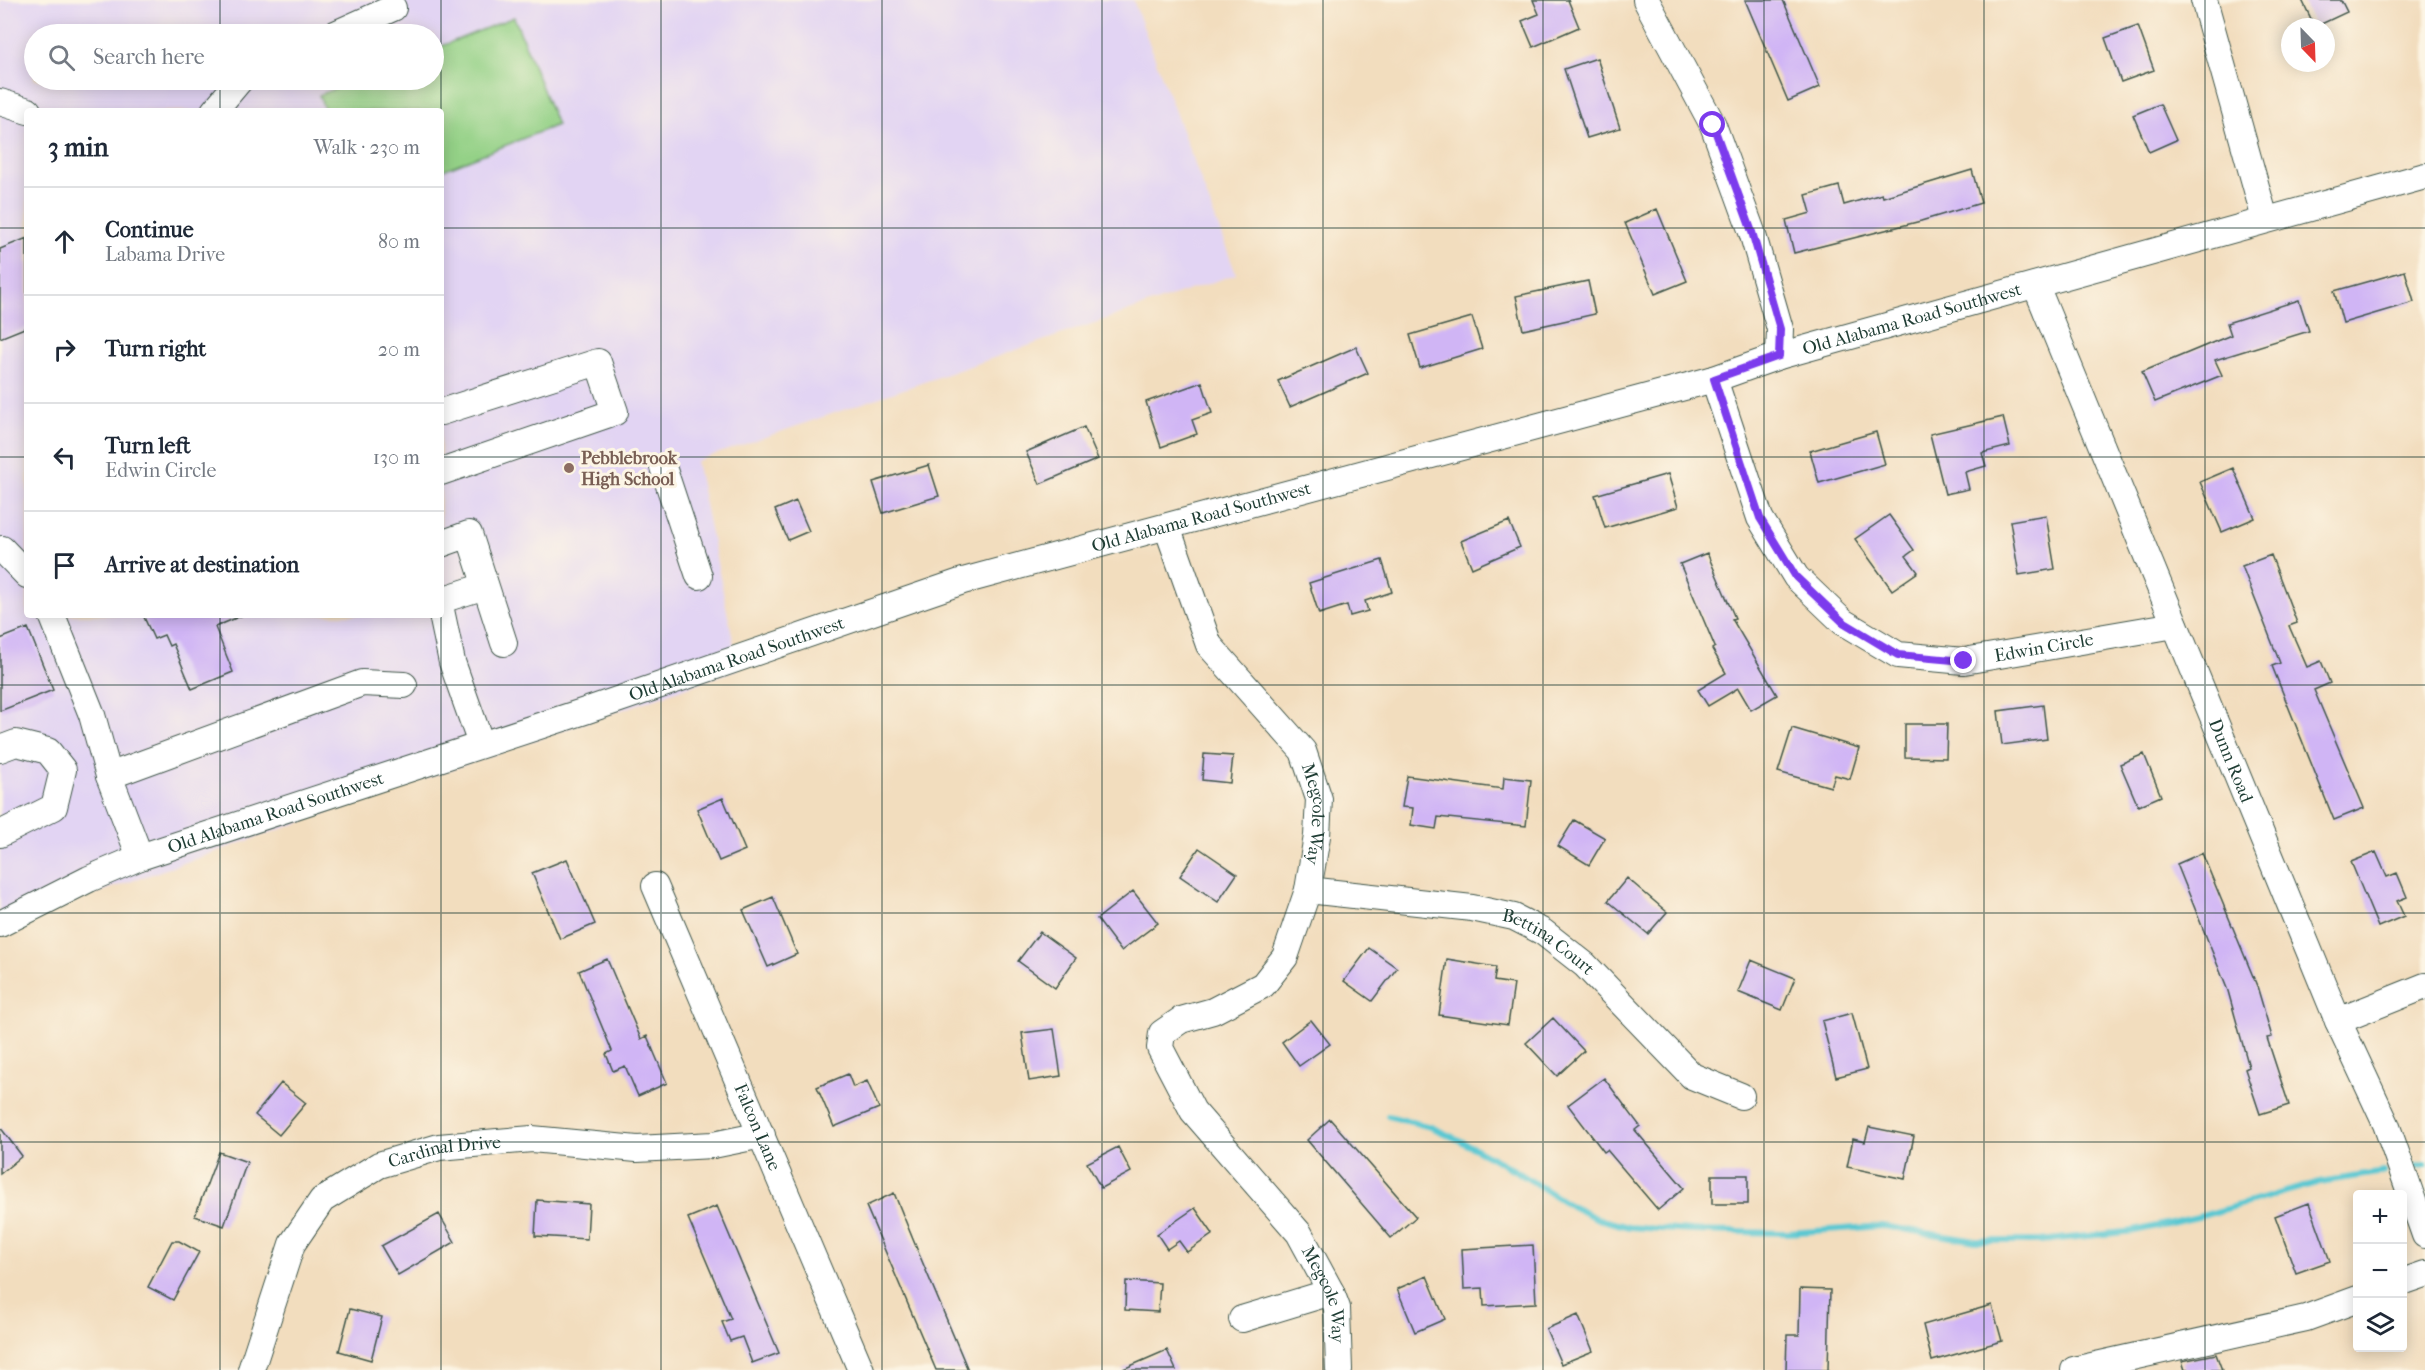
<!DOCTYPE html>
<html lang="en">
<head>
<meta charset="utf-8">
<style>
	body { margin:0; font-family:"IM FELL French Canon",serif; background:#f6f6f7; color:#1f2937 }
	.controls { position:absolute; right:18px; bottom:18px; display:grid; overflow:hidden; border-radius:6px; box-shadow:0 3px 15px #0003 }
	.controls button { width:54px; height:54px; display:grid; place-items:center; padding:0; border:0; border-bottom:2px solid #e0e1e3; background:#fff; color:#1f2937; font:30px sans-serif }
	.compass { position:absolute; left:2281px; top:18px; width:54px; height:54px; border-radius:50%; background:#fff; box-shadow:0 3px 15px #0003; rotate:157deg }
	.stop { position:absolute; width:18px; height:18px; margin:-14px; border:4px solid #7c3aed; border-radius:50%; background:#fff }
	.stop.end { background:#7c3aed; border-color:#fff; box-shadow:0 2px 6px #0008 }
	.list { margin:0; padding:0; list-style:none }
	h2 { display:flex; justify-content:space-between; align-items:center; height:78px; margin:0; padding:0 24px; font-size:26px }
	h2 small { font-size:20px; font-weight:400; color:#747a83 }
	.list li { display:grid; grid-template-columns:39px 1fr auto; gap:18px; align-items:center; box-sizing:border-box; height:108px; padding:0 24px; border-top:2px solid #e0e1e3 }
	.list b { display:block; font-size:22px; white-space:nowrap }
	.list p { margin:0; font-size:20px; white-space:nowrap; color:#747a83 }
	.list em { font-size:20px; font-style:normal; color:#747a83 }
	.icon { flex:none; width:33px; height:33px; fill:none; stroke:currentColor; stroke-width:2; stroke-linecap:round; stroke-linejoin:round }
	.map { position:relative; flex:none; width:2425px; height:1370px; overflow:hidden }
	.search { position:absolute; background:#fff; box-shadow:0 3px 15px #0003; left:24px; top:24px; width:420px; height:66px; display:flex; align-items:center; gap:15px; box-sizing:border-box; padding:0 21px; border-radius:33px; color:#747a83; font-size:22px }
	.panel { position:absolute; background:#fff; box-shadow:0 3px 15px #0003; left:24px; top:108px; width:420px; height:510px; border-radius:6px }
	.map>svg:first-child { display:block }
</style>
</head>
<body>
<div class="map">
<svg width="2425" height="1370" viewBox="0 0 2425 1370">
	<rect width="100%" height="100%" fill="#fcf5e5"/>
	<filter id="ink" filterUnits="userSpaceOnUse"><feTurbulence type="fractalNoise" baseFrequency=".0167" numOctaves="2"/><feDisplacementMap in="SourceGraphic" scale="12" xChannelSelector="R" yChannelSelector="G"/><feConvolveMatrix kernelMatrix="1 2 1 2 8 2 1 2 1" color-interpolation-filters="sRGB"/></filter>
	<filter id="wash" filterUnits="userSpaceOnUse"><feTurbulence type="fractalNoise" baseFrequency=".008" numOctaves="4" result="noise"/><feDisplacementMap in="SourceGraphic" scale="24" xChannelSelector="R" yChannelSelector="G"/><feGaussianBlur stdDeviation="1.35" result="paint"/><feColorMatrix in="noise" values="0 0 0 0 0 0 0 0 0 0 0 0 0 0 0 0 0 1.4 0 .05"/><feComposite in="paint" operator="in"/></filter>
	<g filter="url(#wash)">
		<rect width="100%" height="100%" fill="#f2ddbe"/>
		<path fill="#e2d4f3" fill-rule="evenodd" d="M0,0h1133l103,274 -540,187 43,208 -739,258zM34,34h400v46h-400zM27,111h414v504h-414z"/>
		<path fill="#94d187" stroke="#5a875e" stroke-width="1.5" d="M514,17l43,108 -116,46v-60h-116l-6,-16 39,-15h76v-31z"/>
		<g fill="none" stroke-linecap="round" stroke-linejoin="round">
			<path stroke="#5bc8d2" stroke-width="6" d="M1388,1116l43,11 28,13 57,31 53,34 29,14 31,8 63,4 95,2 96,-7 93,15h64l94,-10 64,-14 122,-35 64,-10
				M2413,1167l12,-2"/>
		</g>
		<g id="blocks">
			<path fill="#d0b5f5" d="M1533,0h35l11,27 -46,20 -11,-26 17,-7z
				M1745,0h38l37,87 -32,14z
				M2302,0h39l6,12 -32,15z
				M2138,26l16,44 -33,12 -16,-44z
				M1597,58l23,70 -33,10 -23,-69z
				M2160,104l16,36 -27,12 -16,-37z
				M1972,170l9,33 -60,18 -127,32 -8,-33 25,-7 -5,-18 33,-9 5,19 38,-11 1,3z
				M1657,209l30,72 -32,13 -30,-71z
				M27,238v89l-27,11v-89z
				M2405,271l9,31 -71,21 -9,-32z
				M1588,281l7,33 -72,16 -7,-34z
				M2299,300l10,31 -94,29 7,15 -67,27 -13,-30 89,-37 -4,-12z
				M1472,317l10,32 -62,19 -10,-33z
				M1356,347l12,26 -78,34 -12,-26z
				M1202,382l10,31 -20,7 5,14 -36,13 -15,-45z
				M2003,417l7,29 -28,7 4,13 -21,6 4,17 -24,5 -15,-60z
				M1084,427l14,32 -58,25 -14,-32z
				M1876,432l9,32 -66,19 -9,-32z
				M929,465l10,31 -56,17 -10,-31z
				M2233,468l22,50 -33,14 -22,-50z
				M1668,474l10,33 -73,21 -10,-33z
				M796,501l13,30 -21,9 -13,-30z
				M1889,515l25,35 -8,6 12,16 -26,18 -37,-51z
				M2046,515l9,54 -36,6 -9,-54z
				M1509,521l11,26 -48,21 -11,-27z
				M1707,553l28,65 -3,1 45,76 -26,15 -13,-22 -30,18 -10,-16 28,-17 -14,-24 3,-2 -35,-83z
				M2271,555l26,68 -8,3 18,41 14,-6 9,22 -16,7 50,118 -30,12 -62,-154 8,-3 -38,-97z
				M1382,560l10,32 -27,9 3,10 -18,5 -3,-11 -28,9 -10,-31z
				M143,615h100l-28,12 18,45 -41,17 -19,-45 -4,2 -5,-11 -10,4z
				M28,628l25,62 -53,21v-72z
				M2043,705l4,34 -45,6 -4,-34z
				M1905,724h42l-1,34 -41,-1z
				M1792,728l67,20 -9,31 -15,-4 -4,12 -53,-15z
				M1204,754l29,2 -3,27 -28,-3z
				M2144,754l17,42 -23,10 -18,-42z
				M1407,776l96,13 1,-12 27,3 -5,46 -88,-9 -2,12 -25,-4 2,-17 -11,-1z
				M723,798l22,52 -26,11 -22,-52z
				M1574,820l31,18 -16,27 -31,-19z
				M1199,848l38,26 -19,28 -38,-26z
				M2376,852l11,25 10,-4 10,24 -10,4 7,15 -26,11 -27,-65z
				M2202,853l55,133 15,51 -5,1 22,67 -29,9 -15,-45 4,-2 -21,-76 -51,-127z
				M567,859l28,65 -35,15 -28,-66z
				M1627,878l40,34 -19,22 -40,-33z
				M1133,891l25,32 -37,28 -24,-32z
				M773,897l24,57 -29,13 -25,-57z
				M1040,932l36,26 -21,30 -37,-27z
				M1369,948l28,20 -25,33 -28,-20z
				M607,959l34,80 6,-3 20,47 -29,13 -13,-30 -12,5 -7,-17 6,-3 -33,-80z
				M1447,959l49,8 -2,14 20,3 -6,41 -69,-10z
				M1751,960l44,18 -13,32 -44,-18z
				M1852,1013l15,56 -31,8 -14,-56z
				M1553,1018l31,33 -27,25 -31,-33z
				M1311,1020l19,24 -31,22 -17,-24z
				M1054,1029l7,47 -32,5 -7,-48z
				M848,1074l5,13 14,-6 12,27 -45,19 -17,-40z
				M1604,1078l36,48 -5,4 49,58 -26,22 -51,-60 -3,2 -36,-47z
				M281,1083l25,20 -27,32 -24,-20z
				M1330,1119l86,98 -25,21 -84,-98z
				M0,1127l22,29 -22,18z
				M1869,1127l45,9 -9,43 -58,-12 6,-28 12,3z
				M1118,1147l13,25 -30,16 -14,-25z
				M219,1152l28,10 -23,64 -29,-10z
				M1712,1175h36v29h-36z
				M894,1193l25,61 49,116h-32l-70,-164z
				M537,1200l52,4 -2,35 -52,-3z
				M2309,1203l21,58 -34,12 -21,-57z
				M717,1206l62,147 -27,10 -10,-26 -12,4 -8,-19 9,-3 -43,-101z
				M1195,1208l18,26 -26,18 -8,-11 -12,8 -10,-15z
				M439,1214l16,28 -57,33 -17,-29z
				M172,1241h7l20,11 -26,48 -25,-13z
				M1533,1245l3,58 -52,3 -1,-18 -19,1 -2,-40z
				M1427,1276l18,43 -30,13 -18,-43z
				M1126,1281l34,2 -2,29 -33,-2z
				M1800,1289l30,1 -2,80h-42l1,-35h12z
				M1992,1305l10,36 -70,20 -9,-36z
				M350,1309l32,8 -11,43 -32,-9z
				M1578,1315l15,36 -32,13 -15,-35z
				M1167,1350l9,20h-55z
				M2216,1354l6,16h-37l-3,-9z"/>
		</g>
	</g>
	<g filter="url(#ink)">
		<use href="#blocks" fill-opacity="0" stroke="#3f5549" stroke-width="1.5"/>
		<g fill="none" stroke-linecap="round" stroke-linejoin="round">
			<defs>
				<g id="minor">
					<path d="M1646,0l67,125 39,107 28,97 -1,27"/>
					<path d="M2204,0l61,219"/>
					<path d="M335,34l58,-26"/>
					<path d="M0,102l28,9"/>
					<path d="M214,111l26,-31"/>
					<path id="s1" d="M2036,286l302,735 48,103 39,111"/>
					<path id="s2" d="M1714,379l46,139 36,59 47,45 55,33 66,6 211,-36"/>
					<path d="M441,412l157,-50 17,50 -174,60"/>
					<path d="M663,467l36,109"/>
					<path id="s3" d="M1167,527l42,118 94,106 16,48 -2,37 -9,54 -23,67 -22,28 -50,26 -32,9 -19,13 -2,15 33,63 106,122 32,59 6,16 2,62"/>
					<path d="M441,544l28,-10 35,109"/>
					<path d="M2,549l25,26"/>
					<path d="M441,600l44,-14"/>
					<path d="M441,610l11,52 29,82"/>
					<path d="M52,615l40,100 17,61 31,81"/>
					<path d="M0,749l16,-6 32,8 15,19 -9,37 -54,27"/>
					<path d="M109,776l253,-93 42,2"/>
					<path id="s4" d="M655,886l206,484"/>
					<path id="s5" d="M1308,890l164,18 42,9 29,15 42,33 107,111 49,20"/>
					<path id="s6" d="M0,924l89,-45 51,-22 445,-146 378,-130 751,-202 65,-23 646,-180"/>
					<path d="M2338,1021l87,-35"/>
					<path d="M2402,1282l23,-8"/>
					<path d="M1242,1319l89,-27"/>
					<path id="s7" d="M251,1370l41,-126 30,-44 57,-35 60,-18 93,-8 105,10 76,-4 49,-10"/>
					<path d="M2074,1370l232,-52 52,-19"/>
				</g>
			</defs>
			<use href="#minor" stroke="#3f5549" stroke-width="28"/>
			<use href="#minor" stroke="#fff" stroke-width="26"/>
		</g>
	</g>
	<g fill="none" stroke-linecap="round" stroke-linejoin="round" filter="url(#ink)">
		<path stroke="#7c3aed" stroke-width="8" d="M1713,125l39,107 28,97 -1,27 -65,23 46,139 36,59 47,45 55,33 66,6"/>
	</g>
	<path fill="none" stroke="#1f3d34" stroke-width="1.5" stroke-opacity="0.55" d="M220,0v34M441,0v111M661,0v1370M882,0v1370M1102,0v1370M1323,0v1370M1543,0v1370M1764,0v1370M1984,0v1370M2205,0v1370M220,80v31M0,228h27M441,228h1984M0,457h27M441,457h1984M220,615v755M441,615v755M0,685h2425M0,913h2425M0,1142h2425"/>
	<circle fill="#8d6e63" stroke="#fcf5e5" stroke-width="2" cx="569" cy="468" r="6"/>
	<g text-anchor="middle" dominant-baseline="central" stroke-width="6" stroke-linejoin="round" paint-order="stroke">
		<g font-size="18" fill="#1f3d34" stroke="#fcf5e5">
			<text stroke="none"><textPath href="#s6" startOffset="2008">Old Alabama Road Southwest</textPath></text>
			<text stroke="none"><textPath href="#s6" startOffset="1270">Old Alabama Road Southwest</textPath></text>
			<text stroke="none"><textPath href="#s2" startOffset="492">Edwin Circle</textPath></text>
			<text stroke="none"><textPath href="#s6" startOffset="784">Old Alabama Road Southwest</textPath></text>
			<text stroke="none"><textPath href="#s1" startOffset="513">Dunn Road</textPath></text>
			<text stroke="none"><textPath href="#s6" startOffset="298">Old Alabama Road Southwest</textPath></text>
			<text stroke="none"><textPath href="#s3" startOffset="332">Megcole Way</textPath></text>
			<text stroke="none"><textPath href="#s5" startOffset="250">Bettina Court</textPath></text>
			<text stroke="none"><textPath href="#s4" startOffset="262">Falcon Lane</textPath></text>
			<text stroke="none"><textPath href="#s7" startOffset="320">Cardinal Drive</textPath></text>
			<text stroke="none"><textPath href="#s3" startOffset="944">Megcole Way</textPath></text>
		</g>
		<g font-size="18" font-weight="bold" fill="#785e54" stroke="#fcf5e5" text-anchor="start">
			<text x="581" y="458">Pebblebrook<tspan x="581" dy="21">High School</tspan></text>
		</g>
	</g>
</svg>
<div class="controls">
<button>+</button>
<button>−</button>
<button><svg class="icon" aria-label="layers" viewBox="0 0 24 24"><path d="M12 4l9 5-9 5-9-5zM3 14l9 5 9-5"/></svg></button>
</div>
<svg class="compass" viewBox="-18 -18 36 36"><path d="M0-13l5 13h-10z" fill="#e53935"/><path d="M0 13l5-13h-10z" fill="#747a83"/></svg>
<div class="stop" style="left:1713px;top:125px"></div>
<div class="stop end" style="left:1964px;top:661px"></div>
<div class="search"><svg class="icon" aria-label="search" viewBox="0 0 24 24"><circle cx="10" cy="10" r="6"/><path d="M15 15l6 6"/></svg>Search here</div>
<section class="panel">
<h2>3 min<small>Walk · 230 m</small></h2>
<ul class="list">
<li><svg class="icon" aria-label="ahead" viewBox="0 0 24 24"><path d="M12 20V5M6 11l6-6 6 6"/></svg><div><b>Continue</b><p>Labama Drive</p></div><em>80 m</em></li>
<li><svg class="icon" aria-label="right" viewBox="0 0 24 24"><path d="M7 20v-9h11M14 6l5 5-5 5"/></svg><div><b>Turn right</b></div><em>20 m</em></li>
<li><svg class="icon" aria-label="left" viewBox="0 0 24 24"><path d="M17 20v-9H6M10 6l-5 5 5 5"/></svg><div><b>Turn left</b><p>Edwin Circle</p></div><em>130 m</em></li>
<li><svg class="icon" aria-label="arrive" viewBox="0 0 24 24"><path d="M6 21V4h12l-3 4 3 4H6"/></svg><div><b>Arrive at destination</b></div></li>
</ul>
</section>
</div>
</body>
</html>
